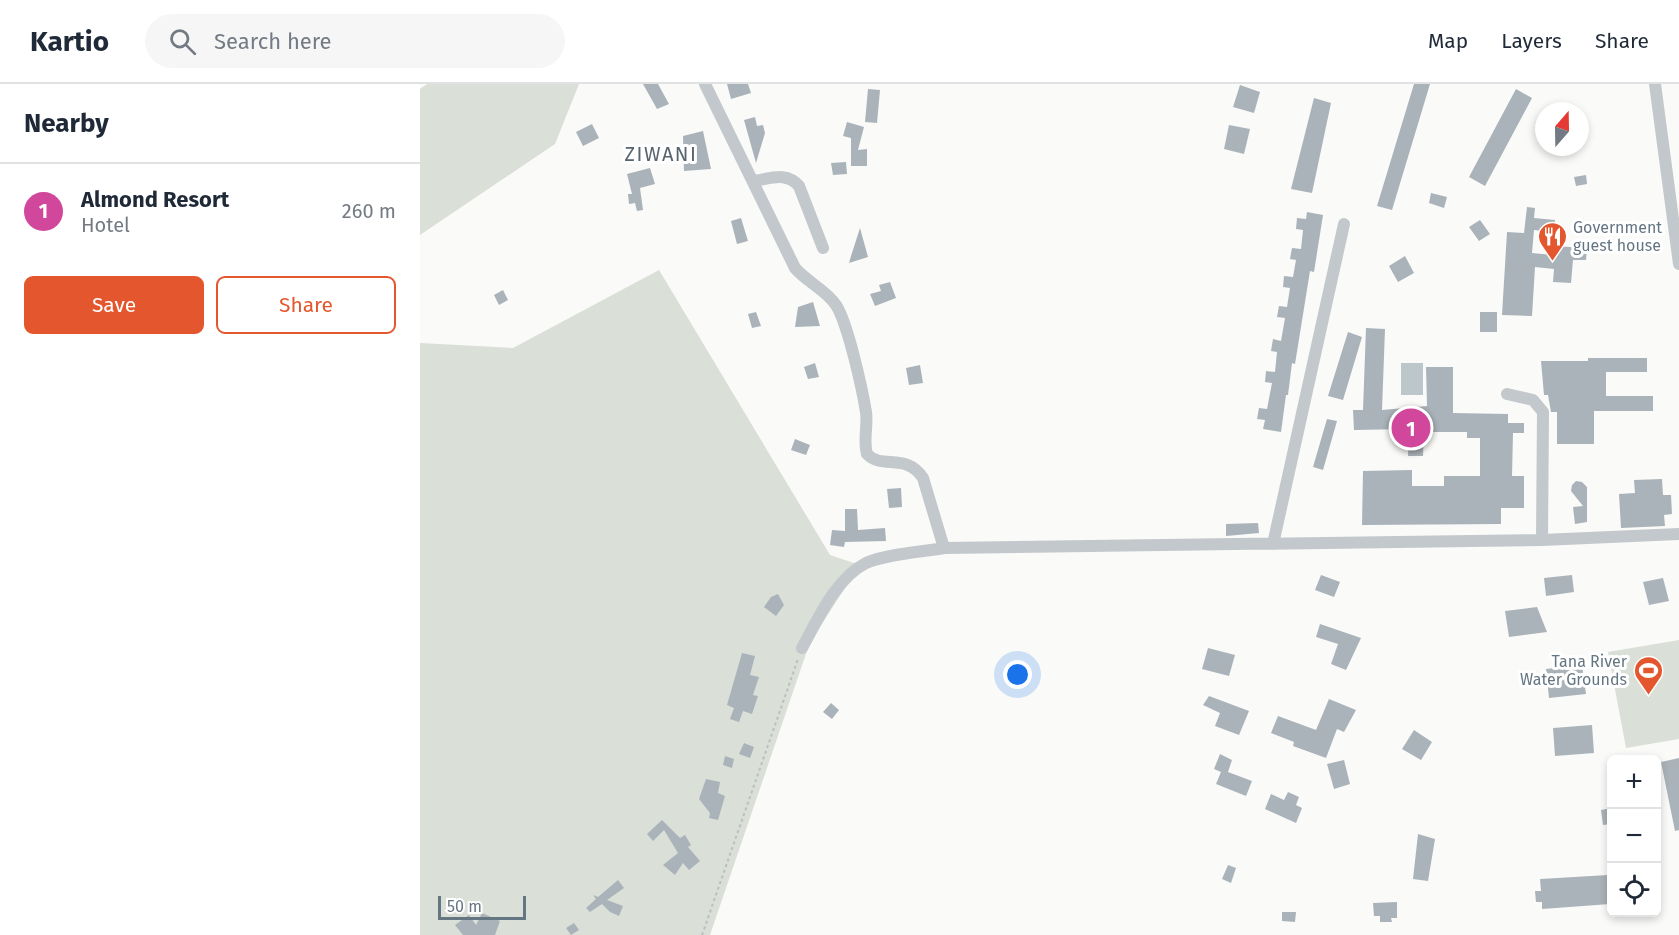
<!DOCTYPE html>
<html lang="en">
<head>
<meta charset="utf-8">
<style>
	body { margin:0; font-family:"Fira Sans",sans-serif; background:#f6f6f7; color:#1f2937 }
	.controls { position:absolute; right:18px; bottom:18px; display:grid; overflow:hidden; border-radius:9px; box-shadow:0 3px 9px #0003 }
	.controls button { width:54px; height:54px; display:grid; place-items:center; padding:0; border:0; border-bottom:2px solid #e0e1e3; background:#fff; color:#1f2937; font:30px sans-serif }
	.compass { position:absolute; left:1115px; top:18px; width:54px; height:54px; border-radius:50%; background:#fff; box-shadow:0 3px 9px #0003; rotate:20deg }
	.scale { position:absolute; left:18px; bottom:15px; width:88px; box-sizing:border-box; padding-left:6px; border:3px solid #657683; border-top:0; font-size:16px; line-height:21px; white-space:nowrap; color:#657683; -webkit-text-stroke:4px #fff; paint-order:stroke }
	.you { position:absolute; left:598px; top:591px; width:21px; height:21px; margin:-15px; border:4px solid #fff; border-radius:50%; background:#1a73e8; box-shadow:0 0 0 9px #1a73e833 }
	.badge { display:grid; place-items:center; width:39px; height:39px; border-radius:50%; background:#e4572e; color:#fff; font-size:20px; font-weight:700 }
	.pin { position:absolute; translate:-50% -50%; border:3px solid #fff; box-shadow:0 2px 6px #0006 }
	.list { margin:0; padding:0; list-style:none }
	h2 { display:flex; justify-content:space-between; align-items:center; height:78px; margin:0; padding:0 24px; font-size:26px }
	h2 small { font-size:20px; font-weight:400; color:#747a83 }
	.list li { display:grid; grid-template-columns:39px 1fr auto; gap:18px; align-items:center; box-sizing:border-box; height:96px; padding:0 24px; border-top:2px solid #e0e1e3 }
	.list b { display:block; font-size:22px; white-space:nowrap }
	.list p { margin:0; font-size:20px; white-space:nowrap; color:#747a83 }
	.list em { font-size:20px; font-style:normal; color:#747a83 }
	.actions { display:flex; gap:12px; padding:18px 24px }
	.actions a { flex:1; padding:14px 0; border:2px solid #e4572e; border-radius:9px; text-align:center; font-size:21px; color:#e4572e }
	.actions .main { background:#e4572e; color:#fff }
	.icon { flex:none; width:33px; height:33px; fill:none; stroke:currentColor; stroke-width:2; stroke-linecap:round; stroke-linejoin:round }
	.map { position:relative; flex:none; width:1259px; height:851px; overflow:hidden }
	header { display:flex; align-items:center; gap:36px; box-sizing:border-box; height:84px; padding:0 30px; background:#fff; border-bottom:2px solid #e0e1e3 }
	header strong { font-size:28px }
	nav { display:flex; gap:33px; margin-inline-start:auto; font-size:21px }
	.search { width:420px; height:54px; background:#f6f6f7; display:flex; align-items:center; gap:15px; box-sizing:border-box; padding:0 21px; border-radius:33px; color:#747a83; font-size:22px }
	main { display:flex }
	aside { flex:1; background:#fff }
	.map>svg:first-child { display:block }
</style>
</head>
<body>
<header>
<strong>Kartio</strong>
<div class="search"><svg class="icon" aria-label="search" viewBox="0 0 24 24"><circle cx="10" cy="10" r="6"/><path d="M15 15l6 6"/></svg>Search here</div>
<nav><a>Map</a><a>Layers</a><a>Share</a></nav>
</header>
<main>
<aside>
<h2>Nearby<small></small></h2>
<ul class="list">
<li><span class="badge" style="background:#d1479c">1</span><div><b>Almond Resort</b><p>Hotel</p></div><em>260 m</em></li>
</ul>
<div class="actions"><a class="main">Save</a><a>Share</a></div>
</aside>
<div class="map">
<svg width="1259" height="851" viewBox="0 0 1259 851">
	<rect width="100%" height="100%" fill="#fafaf8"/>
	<path fill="#dadfd7" d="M7,0h152l-24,60 -135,91v-146z
		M239,186l171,285 30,10 -50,77 -100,293h-290v-592l93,5z
		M1259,556v99l-53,9 -18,-96z"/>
	<path fill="#bbc7cb" d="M981,279h22v32h-22z"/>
	<path fill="#aab3b9" d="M223,0h15l11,20 -12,5z
		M307,0h21l3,9 -20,6z
		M994,0h16l-38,126 -15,-4z
		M820,1l20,7 -6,21 -21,-6z
		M448,5l12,1 -3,33 -12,-1z
		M1096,5l16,9 -47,88 -16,-9z
		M894,14l17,5 -19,90 -21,-4z
		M335,33l2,9 6,-1 2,8 -9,30 -12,-43z
		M427,38l17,5 -6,23 9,-1v17h-16v-28l-8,-2z
		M172,40l7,14 -16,8 -7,-14z
		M809,41l21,4 -6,25 -20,-5z
		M283,47l8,38 -27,2 -1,-35z
		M426,78l1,12 -14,1 -2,-12z
		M230,84l5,16 -15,4 3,22 -6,1 -2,-8 -6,1 -1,-10h4l-5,-20z
		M1166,91l1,9 -11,2 -2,-9z
		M1011,109l16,4 -3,11 -15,-5z
		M1107,123l8,1 -1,10 21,2 -1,12 -20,-2 -2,23 21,2v-9l34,2 -1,12h-13l-2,23 -18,-1 1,-13 -19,-2 -3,49 -30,-1 5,-83 17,1z
		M887,128l16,3 -9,57 -4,-1 -15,93 -3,-1 -4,32h-2l-5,37 -18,-3 2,-9 -8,-1 2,-11 8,1 5,-26 -7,-1 1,-11 9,1 2,-20 -6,-1 2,-12 8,2 4,-23 -8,-1 2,-11 8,1 3,-19 -7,-1 1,-11 9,1 3,-17 -6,-1 2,-11 9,1 2,-19 -7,-1 1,-11 9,1z
		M321,134l7,23 -11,3 -6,-23z
		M1060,136l10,14 -11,7 -10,-14z
		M440,144l8,29 -19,6 2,-7z
		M985,172l9,17 -16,9 -9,-16z
		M470,198l6,16 -21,8 -5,-12 11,-3 -2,-6z
		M83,206l5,10 -9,5 -5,-10z
		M393,218l7,24 -25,1 3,-20z
		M336,228l5,14 -9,2 -4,-14z
		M1060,228h17v20h-17z
		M946,244l19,1 -3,81 45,-4 -1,-39h27v46l55,1v9h16v10h-11l-1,43h12v32h-23v16l-139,1 1,-54 49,-1v16h32v-10h36v-38h-13v-6h-43l-1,24h-15l1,-27 -55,1 -1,-20h10z
		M928,248l14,5 -19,63 -15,-4z
		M1168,274h59v14h-41v24h47v15h-59v33h-37v-32h-6l-3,-17h-4l-3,-34h47z
		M395,279l4,14 -11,2 -4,-12z
		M500,281l3,18 -14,2 -3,-17z
		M907,335l10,2 -14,49 -10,-3z
		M375,355l15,6 -4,10 -15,-5z
		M1242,395l1,16h8l1,19 -8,1 1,11 -44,2 -2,-34 16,-1 -1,-13z
		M1156,397l6,1 5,5v35l-12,2 -2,-17 10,-1 -12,-15 1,-6z
		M481,404l1,19 -13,1 -2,-19z
		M425,425h12l1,21 27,-2 1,13 -41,1 -1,5 -14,-2 2,-15 13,1z
		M838,439l1,10 -33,3v-12z
		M901,491l19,7 -6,15 -19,-7z
		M1152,491l2,17 -28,4 -2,-18z
		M1243,494l6,23 -20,4 -6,-23z
		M358,510l6,11 -8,11 -12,-9 7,-10z
		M1117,523l10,25 -38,5 -4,-26z
		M900,540l41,14 -15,32 -15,-6 7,-20 -22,-7z
		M788,564l27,7 -6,21 -27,-7z
		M322,569l13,3 -5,19 9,2 -6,18 5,1 -6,18 -9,-3 -4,11 -9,-3 4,-11 -7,-3z
		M1162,581l4,29 -37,4 -3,-29z
		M789,612l40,15 -10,24 -24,-9 5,-13 -17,-8z
		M909,615l27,11 -12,22 -7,-3 -11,29 -33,-12 1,-4 -23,-9 7,-17 38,14z
		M411,619l8,7 -7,9 -9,-7z
		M1172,641l2,28 -39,3 -2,-28z
		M994,646l18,12 -11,18 -19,-11z
		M324,659l10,4 -4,11 -11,-4z
		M800,670l12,6 -4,12 24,9 -6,15 -30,-12 5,-12 -7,-3z
		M305,672l9,3 -2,9 -9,-3z
		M1259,674v72l-4,1 -14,-69z
		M924,676l6,24 -16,5 -7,-25z
		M286,695l14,3 -2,11 7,3 -7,24 -9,-2 1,-5 -11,-14z
		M868,708l11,5 -3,8 6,3 -6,15 -31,-14 6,-15 13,6z
		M1191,724v16l-8,1 -2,-15z
		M242,736l18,18 5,-3 6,10 -3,2 12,14 -11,9 -6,-7 -8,12 -12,-10 15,-12 -14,-23 -11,11 -6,-7z
		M998,750l17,5 -7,42 -15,-2z
		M808,781l8,3 -5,15 -9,-4z
		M1188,791l2,29 -68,5v-7h-6l-1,-11h6l-1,-12z
		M198,796l6,8 -17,12 16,6 -4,10 -9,-4 -8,-8 -12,8 -4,-4 10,-9 -3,-4 5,2z
		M977,818v16h-6l1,4h-12v-6h-6l-1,-13z
		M862,828h14l-1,10 -13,-1z
		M62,829l18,8 -5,14h-32l-8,-10 14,-10 7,10z
		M154,839l5,7 -8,5 -5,-7z"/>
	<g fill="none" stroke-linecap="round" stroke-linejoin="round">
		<path stroke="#bbbfc2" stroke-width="2" stroke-dasharray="3 3" stroke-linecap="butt" d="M282,851l96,-276"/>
		<path stroke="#c3c8cc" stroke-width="12" d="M285,0l90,184c12,14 31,22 41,37 12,19 26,83 30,107 2,14 -3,28 1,42 15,16 39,-2 56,24l21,70
			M1235,0l24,180
			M333,97c17,-2 33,-10 46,5l24,62
			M1087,310l26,6 10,12 -1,128
			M853,460l71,-320
			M382,564c16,-29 34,-70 64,-85 20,-9 56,-11 78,-15l598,-8 137,-6"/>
	</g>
	<defs>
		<symbol id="restaurant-pin" viewBox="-11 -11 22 30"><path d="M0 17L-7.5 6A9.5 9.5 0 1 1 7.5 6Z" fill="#e4572e" stroke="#fff"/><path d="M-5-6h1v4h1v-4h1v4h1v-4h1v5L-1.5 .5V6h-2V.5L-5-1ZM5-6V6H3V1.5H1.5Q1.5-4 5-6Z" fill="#fff"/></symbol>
		<symbol id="stadium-pin" viewBox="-11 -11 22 30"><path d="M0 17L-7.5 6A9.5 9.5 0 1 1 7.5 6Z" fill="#e4572e" stroke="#fff"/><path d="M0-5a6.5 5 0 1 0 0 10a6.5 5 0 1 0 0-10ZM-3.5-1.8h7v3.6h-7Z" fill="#fff"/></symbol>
	</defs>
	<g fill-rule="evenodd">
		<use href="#restaurant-pin" x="1116" y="136" width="33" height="45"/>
		<use href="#stadium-pin" x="1212" y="570" width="33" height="45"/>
	</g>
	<g text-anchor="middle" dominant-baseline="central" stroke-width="6" stroke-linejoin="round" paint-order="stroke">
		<g font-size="16" fill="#657683" stroke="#fff" text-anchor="start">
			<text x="1153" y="143">Government<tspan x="1153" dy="18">guest house</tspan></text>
			<text x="1207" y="577" text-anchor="end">Tana River<tspan x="1207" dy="18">Water Grounds</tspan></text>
		</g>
		<g font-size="20" letter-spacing="1.5" fill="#57646e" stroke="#fff">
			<text x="241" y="70">ZIWANI</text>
		</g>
	</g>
</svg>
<div class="controls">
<button>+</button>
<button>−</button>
<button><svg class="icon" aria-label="locate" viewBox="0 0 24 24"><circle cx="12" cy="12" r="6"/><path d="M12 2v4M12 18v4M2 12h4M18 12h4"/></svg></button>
</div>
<svg class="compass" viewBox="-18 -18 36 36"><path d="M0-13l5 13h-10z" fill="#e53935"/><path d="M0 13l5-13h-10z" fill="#747a83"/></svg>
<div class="scale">50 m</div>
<div class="you"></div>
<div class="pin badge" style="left:991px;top:344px;background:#d1479c">1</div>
</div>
</main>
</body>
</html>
